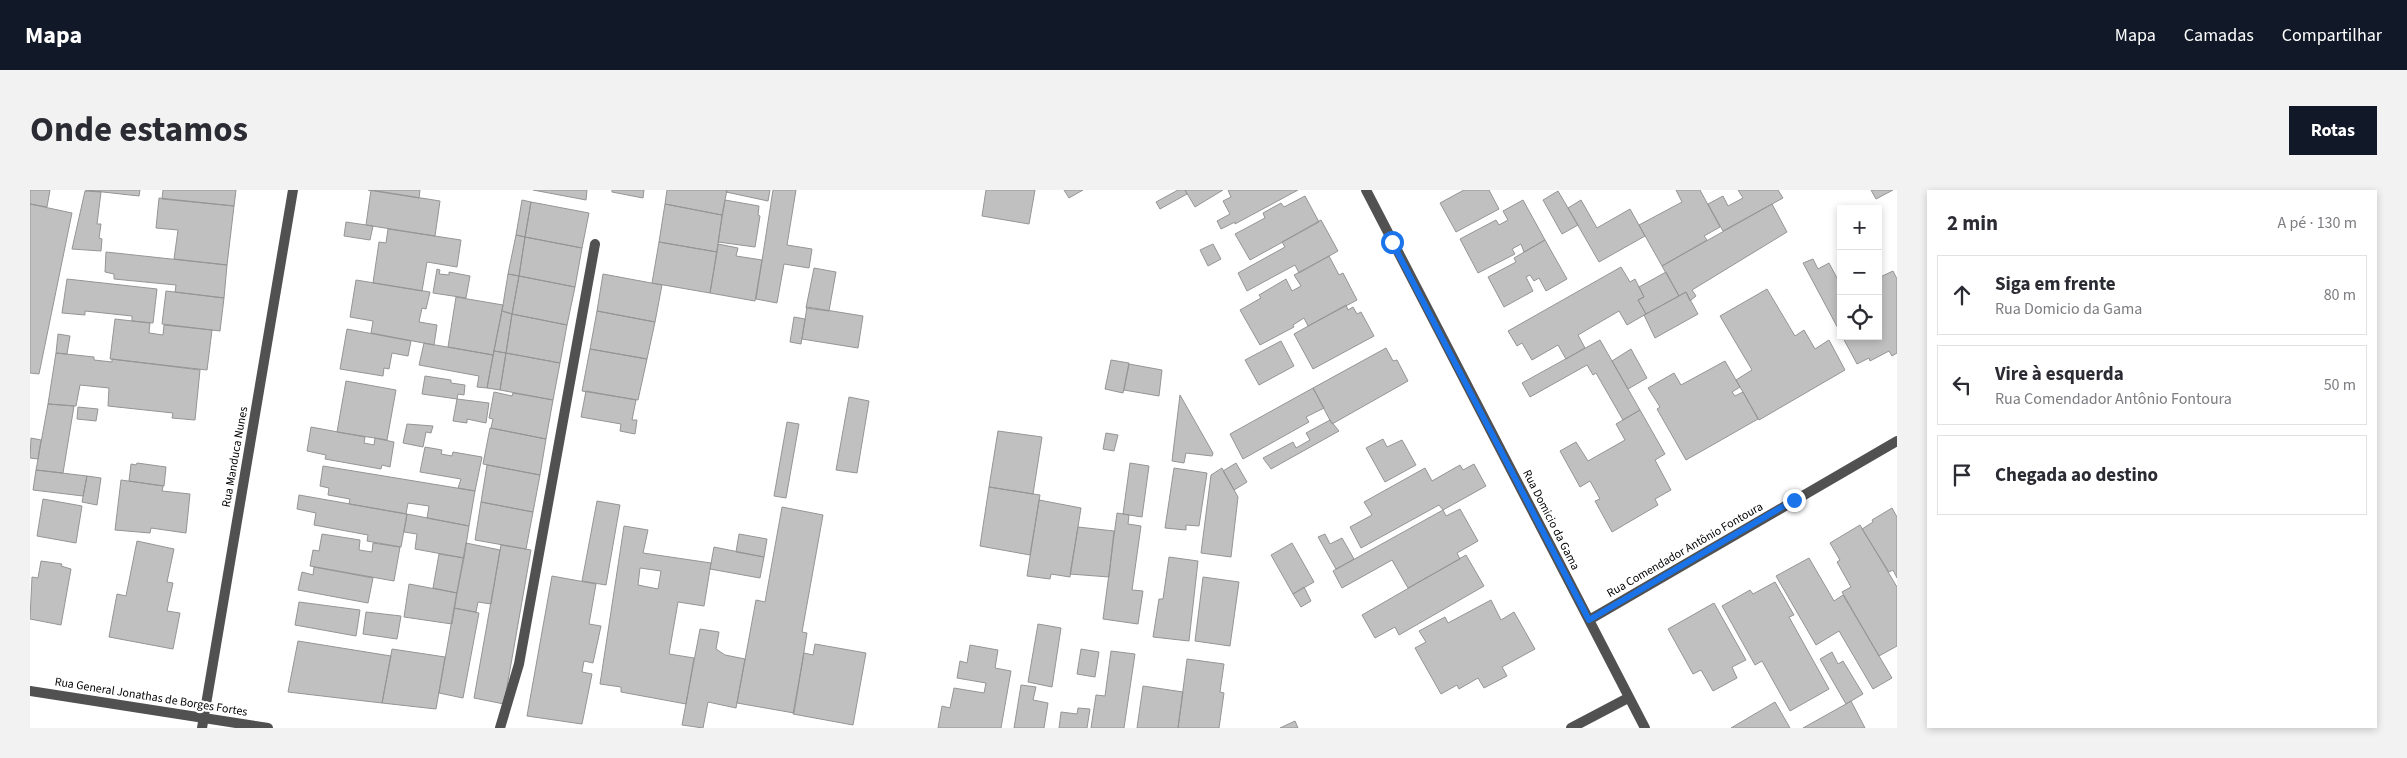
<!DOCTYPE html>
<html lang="pt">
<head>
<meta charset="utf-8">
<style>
	body { margin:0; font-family:"Source Sans 3",sans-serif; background:#f2f2f3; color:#2b2b33 }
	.controls { position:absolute; right:15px; top:15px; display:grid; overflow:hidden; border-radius:0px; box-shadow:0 2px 8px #0003 }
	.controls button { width:45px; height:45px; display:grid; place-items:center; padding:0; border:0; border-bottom:1px solid #e1e1e2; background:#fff; color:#2b2b33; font:25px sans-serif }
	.stop { position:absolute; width:15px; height:15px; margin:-11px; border:4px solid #1a73e8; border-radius:50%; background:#fff }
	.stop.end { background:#1a73e8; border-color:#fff; box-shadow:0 1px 5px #0008 }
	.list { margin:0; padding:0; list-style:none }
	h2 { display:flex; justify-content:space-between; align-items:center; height:65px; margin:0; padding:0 20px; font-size:21px }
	h2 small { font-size:16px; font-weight:400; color:#7c7c81 }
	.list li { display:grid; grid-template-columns:32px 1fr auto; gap:15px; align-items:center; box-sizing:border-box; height:80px; margin:0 10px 10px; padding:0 10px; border:1px solid #e1e1e2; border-radius:0px }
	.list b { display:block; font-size:19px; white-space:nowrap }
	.list p { margin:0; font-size:16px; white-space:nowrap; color:#7c7c81 }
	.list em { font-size:16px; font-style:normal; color:#7c7c81 }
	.icon { flex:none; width:28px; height:28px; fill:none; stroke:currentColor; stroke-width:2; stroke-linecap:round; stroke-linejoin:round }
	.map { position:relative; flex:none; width:1867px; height:538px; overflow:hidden; border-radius:0px }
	header { display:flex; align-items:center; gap:30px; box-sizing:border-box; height:70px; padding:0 25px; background:#111827; color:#fff }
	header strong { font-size:24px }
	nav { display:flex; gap:28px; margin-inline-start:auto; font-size:18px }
	.intro { display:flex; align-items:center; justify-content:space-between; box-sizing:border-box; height:120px; padding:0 30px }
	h1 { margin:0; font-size:35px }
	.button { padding:12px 22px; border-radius:0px; background:#111827; color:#fff; font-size:18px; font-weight:700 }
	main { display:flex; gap:30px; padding:0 30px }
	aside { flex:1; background:#fff; border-radius:0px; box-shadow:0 2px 8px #0003 }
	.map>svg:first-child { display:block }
</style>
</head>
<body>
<header>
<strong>Mapa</strong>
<nav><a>Mapa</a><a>Camadas</a><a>Compartilhar</a></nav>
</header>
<div class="intro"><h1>Onde estamos</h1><a class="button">Rotas</a></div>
<main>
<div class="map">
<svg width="1867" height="538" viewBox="0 0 1867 538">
	<rect width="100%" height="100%" fill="#fff"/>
	<path fill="#c0c0c0" stroke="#959595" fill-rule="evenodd" d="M0,0h20l-3,17 -17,-3z
		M55,0h55l-1,6z
		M133,0h73l-2,16 -72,-7z
		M338,0h52l-1,8z
		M341,0l69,11 -5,35 -69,-11z
		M503,0h54l-1,10z
		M582,0h32l-1,8 -31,-6z
		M637,0h60l-5,25 -57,-11z
		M697,0h43l-2,11 -42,-9z
		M743,0h23l-9,55 25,4 -3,19 -25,-4 -7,39 -21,-4z
		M956,0h49l-6,34 -47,-8z
		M1034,0h19l-14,8z
		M1148,0h7l2,4 -27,15 -4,-7z
		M1155,0h38l-28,17z
		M1198,0h70l-63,34v-2l-14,7 -4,-8 13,-7 -7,-13 8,-4z
		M1434,0h25l10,19 -43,23 -16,-29z
		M1646,0h24l20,37 -16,9 3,4 -45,26 -23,-41 43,-23z
		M1708,0h40l5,8 -60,33 -15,-27 15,-8 5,10 15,-8z
		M1841,0h22l-17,9z
		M55,1l16,1 -4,32h4l-2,14 3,1 -1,12 -29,-2z
		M1528,1l20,34 -16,9 -19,-34z
		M1275,6l14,26 -69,38 -15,-26 30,-16 -2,-5 18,-10 3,4z
		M129,8l75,8 -7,59 -53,-6 4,-29 -22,-2z
		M492,10l9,2 -6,35 -9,-2z
		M695,10l34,6 -1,9 2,1 -5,31 -37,-5z
		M1493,10l22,40 -21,12 -3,-8 -9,5 3,5 -37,19 -18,-34 36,-19 3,5 9,-5 -5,-9z
		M1551,10l16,28 33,-19 15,27 -46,26 -31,-54z
		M501,12l58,11 -7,35 -57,-11z
		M0,14l42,9 -33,161 -9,-1z
		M635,14l57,11 -5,37 -58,-10z
		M1742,14l15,28 -95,58 4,6 -6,5 -4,-9 -7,4 -17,-30z
		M1291,30l17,31 -39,22 -4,-8 -48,26 -9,-18 47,-26 -3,-5z
		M316,32l27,4 -3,14 -26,-4z
		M358,39l73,11 -4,27 -30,-5 -5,29 -49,-8 6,-41 7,1z
		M486,45l9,2 -6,39 -11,-2z
		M495,47l57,11 -7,39 -56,-11z
		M1515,50l22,39 -21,12 -7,-13 -5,3 -4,-6 -4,2 7,14 -29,16 -16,-30 28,-15 -2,-4z
		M629,52l58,10 -7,41 -58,-10z
		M688,54l20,4 -2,8 26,4 -7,41 -45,-8z
		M1183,54l8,15 -13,7 -8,-16z
		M76,62l121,13 -3,33 -49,-6 1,-7 -62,-6v-5l-9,-2z
		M1299,66l10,19 4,-2 14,27 -49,26 -4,-8 -11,7 1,2 -34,18 -20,-35 21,-12 -2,-3 27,-16 6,12 9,-5 -7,-11z
		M1783,69l5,10 11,-6 9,17 3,-2v56l-38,-71z
		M1591,77l9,15 5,-3 9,18 -6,3 8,14 -19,11 -8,-14 -41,24 7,13 -19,11 -8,-14 -26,15 -10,-17 -5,3 -9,-15z
		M784,78l22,4 -7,39 -23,-3z
		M407,79l3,1 -1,4 10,1v-3l21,4 -4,22 -33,-5z
		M1863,81l4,8v74l-5,3 -3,-5 -19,10 -1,-3 -12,6 -15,-28h36v-58z
		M1636,82l13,24 -33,18 -8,-14 6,-3 -5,-10z
		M478,84l11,2 -7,38 -10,-3z
		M573,84l59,11 -7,37 -58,-11z
		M489,86l56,11 -8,38 -55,-11z
		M37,89l90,10 -4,34 -21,-2v-5l-47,-5v4l-23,-2z
		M326,90l74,12 -4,17 -4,-1 -3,14 18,3 -3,20 -63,-12 2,-12 -23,-4z
		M1737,99l28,47 9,-6 11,19 14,-9 16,30 -86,50 -23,-40 16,-10 -32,-54z
		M136,101l58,7 -4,33 -58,-7z
		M1656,102l12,22 -43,24 -11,-23z
		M426,107l47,8 -10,50 -45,-8z
		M1316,115l2,5 5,-3 4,7 4,-2 13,24 -61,33 -19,-35z
		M777,117l56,9 -5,32 -56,-9z
		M472,121l10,3 -6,39 -12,-2z
		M567,121l58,11 -8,37 -57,-10z
		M482,124l55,11 -7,38 -54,-10z
		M764,127l11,2 -4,25 -11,-2z
		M85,129l35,4 -1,10 14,2 1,-10 48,5 -5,40 -97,-11z
		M317,139l64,12 -3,15 -16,-3 -3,16 -5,-1 -1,8 -43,-7z
		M28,144l12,2 -3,18 -11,-1z
		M1570,150l40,70 -17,10 -27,-47 -3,2 -6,-10 -57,32 -8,-14z
		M1251,151l13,25 -35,19 -14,-25z
		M394,153l69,12 -6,33 -10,-1 2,-11 -60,-11z
		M1356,158l7,13 4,-1 11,21 -76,43 -19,-36z
		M560,159l57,10 -9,41 -56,-9z
		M1601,159l16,29 -19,11 -16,-28z
		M464,161l12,2 -6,37 -13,-2z
		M26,163l38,4v3l18,2v-3l88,11 -5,50 -23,-2 1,-5 -65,-7 1,-18 -29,-3 -4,21 -28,-2z
		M476,163l54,10 -7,37 -53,-10z
		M1081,170l18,3 -6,30 -18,-4z
		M1695,171l15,26 -8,5 3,4 8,-4 15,27 -72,41 -29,-51 3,-2 -12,-19 26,-15 7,12z
		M1099,174l33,6 -3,26 -35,-6z
		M395,186l26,4v3l14,2 -1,10 -6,-1 -1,5 -35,-5z
		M316,191l50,9 -9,50 -50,-8z
		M1283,198l11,20 -18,9 3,5 -66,37 -13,-25z
		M556,201l50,9 -4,20h5l-2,14 -15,-3 1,-7 -40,-7z
		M464,202l18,4 1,-3 40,7 -7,39 -55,-11 2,-9 -4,-1z
		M1150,205l33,58 -1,3 -26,-3 -2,10 -12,-2z
		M819,207l20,4 -12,72 -21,-3z
		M427,209l32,4 -3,20 -19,-4v4l-14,-2z
		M18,214l26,2 -11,67 -27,-3z
		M48,217l20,2 -2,12 -19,-2z
		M1610,220l25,44 -10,6 16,30 -16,9 3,6 -46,27 -17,-31 5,-2 -10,-18 -10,6 -20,-36 16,-9 12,19 37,-21 -9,-16z
		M1300,230l9,11 -68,38 -8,-11 30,-16 3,6 14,-8 -4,-7z
		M757,232l12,2 -13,74 -12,-2z
		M377,234l26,2 -2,7 -5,-1 -3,15 -20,-4z
		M281,237l54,10 -1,6 10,2 1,-7 19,4 -4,25 -8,-2 -1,4 -56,-10 1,-4 -19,-4z
		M460,238l56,11 -6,36 -57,-11z
		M968,241l44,6 -9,57 -44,-7z
		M1076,243l12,2 -4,16 -11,-2z
		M1,248l10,2 -3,19 -8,-1z
		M1353,249l4,8 15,-7 14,25 -31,17 -19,-34z
		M395,257l17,3 -1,4 11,2 1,-4 29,5 -7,34 -17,-3 3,-9 -41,-7z
		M107,273l29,4 -2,19 -35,-5 2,-17 5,1z
		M1100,273l19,3 -7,51 -19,-3z
		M1206,273l11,19 -13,8 -11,-19z
		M1444,274l12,22 -43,24 -4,-5 -78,43 -11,-21 22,-12 -8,-13 61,-34 7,13 28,-16 3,5z
		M457,275l53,10 -7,37 -52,-10z
		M293,276l152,25 -6,35 -42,-8 2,-12 -21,-3 -2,11 -57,-10 1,-5 -22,-4 1,-7 -9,-2z
		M1144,278l33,5 -8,53 -13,-1v5l-21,-2z
		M1192,278l16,29 -7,60 -30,-4 10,-78z
		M6,280l51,6 -4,20 -50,-6z
		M57,286l14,2 -4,27 -15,-3z
		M91,290l42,6 -1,5 28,3 -4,39 -35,-5 -1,5 -35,-3z
		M959,297l51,8 -10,60 -50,-9z
		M269,305l108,19 -6,33 -34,-6 1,-6 -54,-10 2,-12 -19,-4z
		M13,309l39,7 -6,37 -39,-7z
		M1009,310l42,8 -11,69 -19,-3 -1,5 -23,-3z
		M567,311l23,4 -14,80 -24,-4z
		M451,312l52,10 -7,37 -51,-9z
		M752,317l41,8 -21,117 5,1 -13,80 -57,-10 19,-103 9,2z
		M1862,318l5,9v61l-4,-8 -4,2 -27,-43 11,-7 -1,-2z
		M1430,319l18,32 -21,12 3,6 -52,29 -16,-28 -50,28 -9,-17 110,-61 3,6z
		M1087,323l12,2 -1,9 13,2 -9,64 11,1 -5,33 -35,-5z
		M377,324l62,12 -5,32 -49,-9 2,-15 -13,-2z
		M1830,335l37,62v59l-18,10 -37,-64 9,-5 -14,-25 3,-2 -10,-17z
		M594,336l24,4 -5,23 68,10 -7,43 -26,-4 -9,52 25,4 -8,46 -65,-12v-5l-21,-3zM610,378l21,3 -3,18 -20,-4z
		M1048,337l36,4 -5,46 -39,-3z
		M292,344l38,6 -1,10 13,2 1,-9 27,4 -6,34 -84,-15 3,-16 6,1z
		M709,344l28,5 -3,18 -28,-5z
		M1295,344l5,10 12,-6 12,21 -18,10 -18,-32z
		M107,351l37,8 -7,33 6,1 -6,28 13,2 -7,36 -64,-12 8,-43 9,2z
		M436,353l34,7 -9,54 -13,-2 -2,10 -22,-4z
		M1262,353l22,39 -21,12 -22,-39z
		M471,355l30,5 -27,154 -30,-6z
		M684,357l50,10 -4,21 -50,-9z
		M409,364l25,4 -7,35 -24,-5z
		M1436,365l18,31 -85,49 -4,-8 -20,11 -13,-23z
		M1139,367l29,4 -9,80 -36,-4 6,-38h4z
		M1779,368l25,43 9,-6 49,83 -19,11 -34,-58 -23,14 -40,-69z
		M11,371l21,3 -1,2 10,3 -10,56 -31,-6 2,-42 6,1z
		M284,377l59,11 -5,25 -70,-13 4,-18 11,3z
		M522,386l44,8 -7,40 12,2 -8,37 -9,-2 -2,11 10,2 -10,50 -55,-8z
		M1173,387l36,5 -9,64 -35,-5z
		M1745,392l19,33 -5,2 40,72 -39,22 -28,-50 -7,4 -33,-59 28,-16 3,4z
		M379,394l48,9 -5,31 -48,-7z
		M1274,397l7,14 -10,6 -8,-13z
		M1461,410l10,20 13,-8 21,37 -33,18 5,9 -23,12 -6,-10 -19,11 -2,-4 -16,9 -26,-46 11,-6 -7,-11 26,-14 3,6z
		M269,412l61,8 -4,26 -61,-11z
		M1684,413l32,57 -14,7 5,11 -24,13 -12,-21 -8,4 -25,-45z
		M424,418l25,5 -16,85 -24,-5z
		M336,422l35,4 -4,23 -34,-5z
		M1008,434l23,4 -9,59 -24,-5z
		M670,439l19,3 -3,17 9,6 20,4 -9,49 -28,-6 -5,26 -21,-3z
		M268,451l93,15 -9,47 -94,-11z
		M785,454l51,9 -13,72 -60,-11 11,-61 9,2z
		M940,455l28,5 -3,18 16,3 -10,57h-63l4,-22 8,2 4,-20 30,5 2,-10 -29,-5 3,-17 7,2z
		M362,459l53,8 -9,52 -54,-6z
		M1051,459l18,3 -4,25 -18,-3z
		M1081,461l24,3 -11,74h-33l5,-33 9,1z
		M1802,462l6,12 5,-3 20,33 -17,10 -26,-45z
		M1157,469l37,5 -4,28 4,1 -5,35h-41z
		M991,495l15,2 -3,13 15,3 -4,25h-30z
		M1113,496l40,6 -5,36h-41z
		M1821,511l14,27h-62l43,-24z
		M1745,512l15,26h-59z
		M1048,518l12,1 -3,19h-28l2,-16 16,2z
		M1265,531l3,7h-18z"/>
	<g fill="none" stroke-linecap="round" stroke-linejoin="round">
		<path stroke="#515151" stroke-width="10" d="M1336,0l279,538
			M1559,430l308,-179
			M0,501l238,37
			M172,538l91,-538
			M470,538l19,-64 76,-420
			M1541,538l57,-30"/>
	</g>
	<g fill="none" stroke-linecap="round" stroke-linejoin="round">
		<path stroke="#1a73e8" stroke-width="6" d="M1362,52l197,378 205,-120"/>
	</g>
	<g text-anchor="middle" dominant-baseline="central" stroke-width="4.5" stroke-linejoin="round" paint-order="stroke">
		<g font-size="12" fill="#000" stroke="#fff">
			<text transform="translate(205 267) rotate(-80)">Rua Manduca Nunes</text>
			<text transform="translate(1521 330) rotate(63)">Rua Domicio da Gama</text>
			<text transform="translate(1655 360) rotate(-30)">Rua Comendador Antônio Fontoura</text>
			<text transform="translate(121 507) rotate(9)">Rua General Jonathas de Borges Fortes</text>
		</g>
	</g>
</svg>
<div class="controls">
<button>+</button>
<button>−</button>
<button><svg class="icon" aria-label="locate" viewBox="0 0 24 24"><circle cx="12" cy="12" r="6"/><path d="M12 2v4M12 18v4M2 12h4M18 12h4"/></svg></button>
</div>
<div class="stop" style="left:1362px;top:52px"></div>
<div class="stop end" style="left:1764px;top:310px"></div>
</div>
<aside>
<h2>2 min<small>A pé · 130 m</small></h2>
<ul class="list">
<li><svg class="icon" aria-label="ahead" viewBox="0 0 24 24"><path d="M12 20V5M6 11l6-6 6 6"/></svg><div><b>Siga em frente</b><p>Rua Domicio da Gama</p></div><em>80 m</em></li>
<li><svg class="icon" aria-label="left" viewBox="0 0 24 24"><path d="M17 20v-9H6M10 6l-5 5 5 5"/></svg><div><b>Vire à esquerda</b><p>Rua Comendador Antônio Fontoura</p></div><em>50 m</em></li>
<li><svg class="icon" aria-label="arrive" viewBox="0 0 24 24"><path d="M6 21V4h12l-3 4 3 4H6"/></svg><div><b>Chegada ao destino</b></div></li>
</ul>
</aside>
</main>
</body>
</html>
